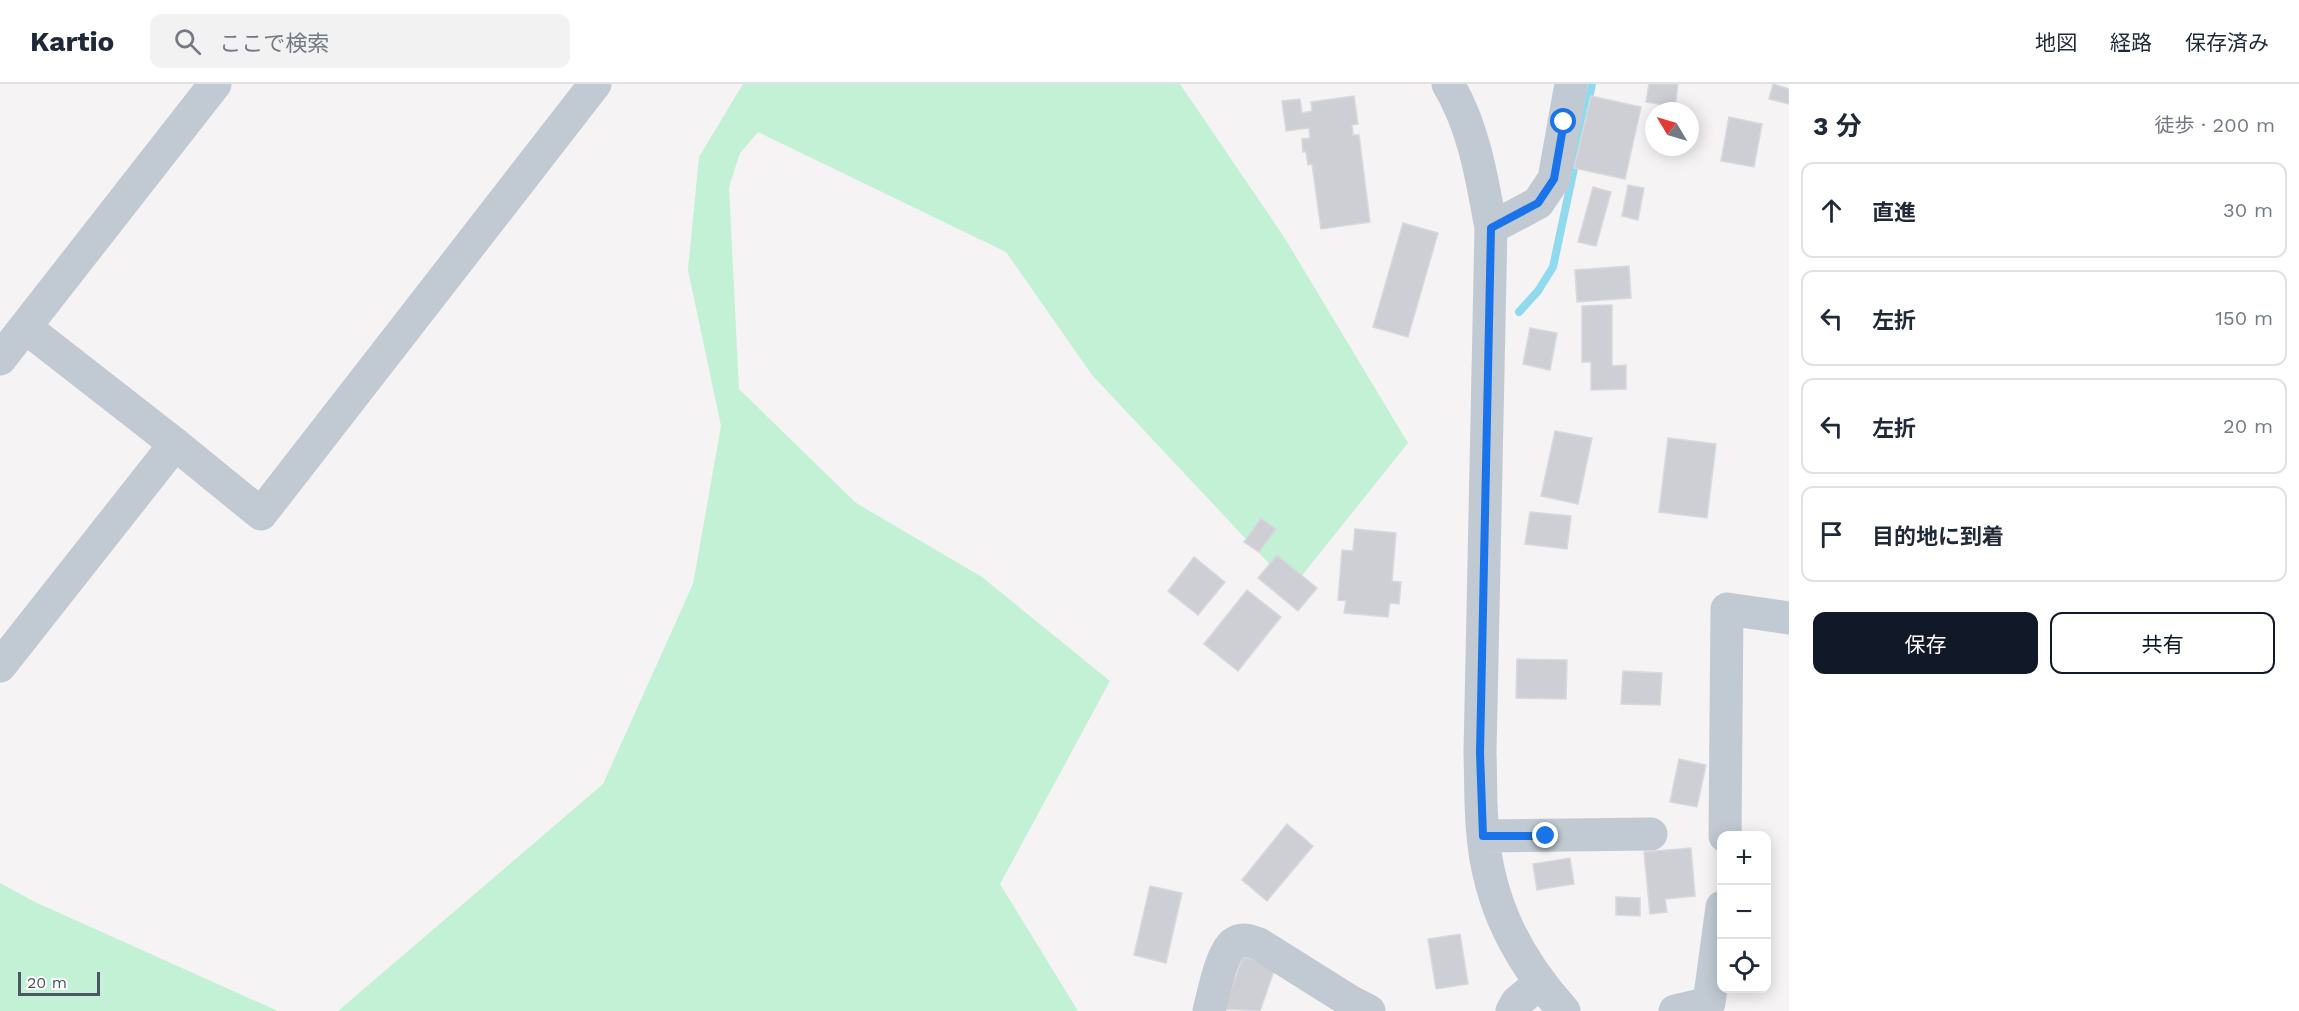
<!DOCTYPE html>
<html lang="ja">
<head>
<meta charset="utf-8">
<style>
	body { margin:0; font-family:"Work Sans","Noto Sans JP",sans-serif; background:#f2f2f3; color:#1f2937 }
	.controls { position:absolute; right:18px; bottom:18px; display:grid; overflow:hidden; border-radius:12px; box-shadow:0 3px 15px #0003 }
	.controls button { width:54px; height:54px; display:grid; place-items:center; padding:0; border:0; border-bottom:2px solid #e0e1e3; background:#fff; color:#1f2937; font:30px sans-serif }
	.compass { position:absolute; left:1645px; top:18px; width:54px; height:54px; border-radius:50%; background:#fff; box-shadow:0 3px 15px #0003; rotate:308deg }
	.scale { position:absolute; left:18px; bottom:15px; width:82px; box-sizing:border-box; padding-left:6px; border:3px solid #4a5661; border-top:0; font-size:16px; line-height:21px; white-space:nowrap; color:#4a5661; -webkit-text-stroke:4px #fff; paint-order:stroke }
	.stop { position:absolute; width:18px; height:18px; margin:-14px; border:4px solid #1a73e8; border-radius:50%; background:#fff }
	.stop.end { background:#1a73e8; border-color:#fff; box-shadow:0 2px 6px #0008 }
	.list { margin:0; padding:0; list-style:none }
	h2 { display:flex; justify-content:space-between; align-items:center; height:78px; margin:0; padding:0 24px; font-size:26px }
	h2 small { font-size:20px; font-weight:400; color:#747a83 }
	.list li { display:grid; grid-template-columns:39px 1fr auto; gap:18px; align-items:center; box-sizing:border-box; height:96px; margin:0 12px 12px; padding:0 12px; border:2px solid #e0e1e3; border-radius:12px }
	.list b { display:block; font-size:22px; white-space:nowrap }
	.list em { font-size:20px; font-style:normal; color:#747a83 }
	.actions { display:flex; gap:12px; padding:18px 24px }
	.actions a { flex:1; padding:14px 0; border:2px solid #111827; border-radius:12px; text-align:center; font-size:21px; color:#111827 }
	.actions .main { background:#111827; color:#fff }
	.icon { flex:none; width:33px; height:33px; fill:none; stroke:currentColor; stroke-width:2; stroke-linecap:round; stroke-linejoin:round }
	.map { position:relative; flex:none; width:1789px; height:927px; overflow:hidden }
	header { display:flex; align-items:center; gap:36px; box-sizing:border-box; height:84px; padding:0 30px; background:#fff; border-bottom:2px solid #e0e1e3 }
	header strong { font-size:28px }
	nav { display:flex; gap:33px; margin-inline-start:auto; font-size:21px }
	.search { width:420px; height:54px; background:#f2f2f3; display:flex; align-items:center; gap:15px; box-sizing:border-box; padding:0 21px; border-radius:12px; color:#747a83; font-size:22px }
	main { display:flex }
	aside { flex:1; background:#fff }
	.map>svg:first-child { display:block }
</style>
</head>
<body>
<header>
<strong>Kartio</strong>
<div class="search"><svg class="icon" aria-label="search" viewBox="0 0 24 24"><circle cx="10" cy="10" r="6"/><path d="M15 15l6 6"/></svg>ここで検索</div>
<nav><a>地図</a><a>経路</a><a>保存済み</a></nav>
</header>
<main>
<div class="map">
<svg width="1789" height="927" viewBox="0 0 1789 927">
	<rect width="100%" height="100%" fill="#f5f3f3"/>
	<path fill="#c3f1d5" d="M743,0h437l104,153 124,206 -116,145 -200,-213 -86,-123 -248,-120 -18,21 -11,34 10,202 117,114 126,74 128,104 -110,203 78,127h-740l265,-227 90,-200 28,-158 -33,-156 11,-113z
		M0,799l35,19 243,109h-278z"/>
	<g fill="none" stroke-linecap="round" stroke-linejoin="round">
		<path stroke="#90daee" stroke-width="8" d="M1519,228l19,-21 15,-24 39,-183"/>
	</g>
	<path fill="#cdcfd5" stroke="#d7d9de" stroke-width="1.5" d="M1649,0h29l-3,23 -29,-5z
		M1773,0l16,5v15l-20,-5z
		M1354,12l4,28 -6,1 1,10h6l11,87 -49,7 -9,-65 -4,1 -2,-13h-3l-1,-13 8,-1 -1,-10 -23,3 -4,-30 18,-2 2,14 10,-2 -1,-9z
		M1591,12l50,11 -16,72 -51,-11z
		M1729,33l33,7 -8,43 -33,-6z
		M1628,101l16,3 -6,32 -16,-4z
		M1593,103l18,5 -15,54 -18,-4z
		M1403,139l35,10 -30,104 -35,-10z
		M1629,182l2,32 -54,4 -2,-32z
		M1612,221v61l14,-1v24l-35,1v-28h-9v-56z
		M1530,244l27,5 -7,37 -27,-6z
		M1555,347l37,7 -14,66 -37,-8z
		M1668,354l48,6 -9,74 -48,-6z
		M1530,428l41,4 -4,33 -42,-5z
		M1261,434l15,11 -17,23 -15,-10z
		M1355,445l41,4 -4,48 9,1 -2,22 -9,-1 -2,14 -44,-4 2,-12 -8,-1 4,-50 11,1z
		M1277,471l40,33 -19,23 -40,-33z
		M1194,473l31,25 -27,33 -30,-24z
		M1247,506l34,27 -43,54 -34,-27z
		M1517,575l50,1 -1,39 -50,-1z
		M1623,587l39,2 -2,32 -39,-1z
		M1679,675l27,6 -9,42 -27,-5z
		M1287,740l26,22 -46,55 -25,-21z
		M1691,764l4,48 -30,3 2,13 -17,2 -6,-62z
		M1570,774l4,26 -37,6 -4,-26z
		M1150,802l32,7 -16,70 -32,-8z
		M1616,813l24,1v18l-24,-1z
		M1460,850l8,50 -32,5 -8,-50z
		M1243,872l32,12 -15,43 -36,-2z"/>
	<g fill="none" stroke-linecap="round" stroke-linejoin="round">
		<path stroke="#c1cad2" stroke-width="33" d="M1448,0c26,43 34,95 43,144l-11,525c1,27 0,55 3,82 6,69 35,125 81,176
			M1491,144l47,-25 16,-24 17,-95
			M25,243l150,117
			M0,275l215,-275
			M0,582l175,-222 86,70 334,-430
			M1483,752l168,-2
			M1725,752l2,-227 62,9
			M1209,927c4,-15 13,-64 27,-69 8,-4 15,-1 23,2l89,56 21,11
			M1512,927l5,-9 22,-18
			M1675,927l34,-8 13,-96"/>
	</g>
	<g fill="none" stroke-linecap="round" stroke-linejoin="round">
		<path stroke="#1a73e8" stroke-width="8" d="M1546,752h-63l-3,-83 11,-525 47,-25 16,-24 10,-57"/>
	</g>
</svg>
<div class="controls">
<button>+</button>
<button>−</button>
<button><svg class="icon" aria-label="locate" viewBox="0 0 24 24"><circle cx="12" cy="12" r="6"/><path d="M12 2v4M12 18v4M2 12h4M18 12h4"/></svg></button>
</div>
<svg class="compass" viewBox="-18 -18 36 36"><path d="M0-13l5 13h-10z" fill="#e53935"/><path d="M0 13l5-13h-10z" fill="#747a83"/></svg>
<div class="scale">20 m</div>
<div class="stop" style="left:1564px;top:38px"></div>
<div class="stop end" style="left:1546px;top:752px"></div>
</div>
<aside>
<h2>3 分<small>徒歩 · 200 m</small></h2>
<ul class="list">
<li><svg class="icon" aria-label="ahead" viewBox="0 0 24 24"><path d="M12 20V5M6 11l6-6 6 6"/></svg><div><b>直進</b></div><em>30 m</em></li>
<li><svg class="icon" aria-label="left" viewBox="0 0 24 24"><path d="M17 20v-9H6M10 6l-5 5 5 5"/></svg><div><b>左折</b></div><em>150 m</em></li>
<li><svg class="icon" aria-label="left" viewBox="0 0 24 24"><path d="M17 20v-9H6M10 6l-5 5 5 5"/></svg><div><b>左折</b></div><em>20 m</em></li>
<li><svg class="icon" aria-label="arrive" viewBox="0 0 24 24"><path d="M6 21V4h12l-3 4 3 4H6"/></svg><div><b>目的地に到着</b></div></li>
</ul>
<div class="actions"><a class="main">保存</a><a>共有</a></div>
</aside>
</main>
</body>
</html>
